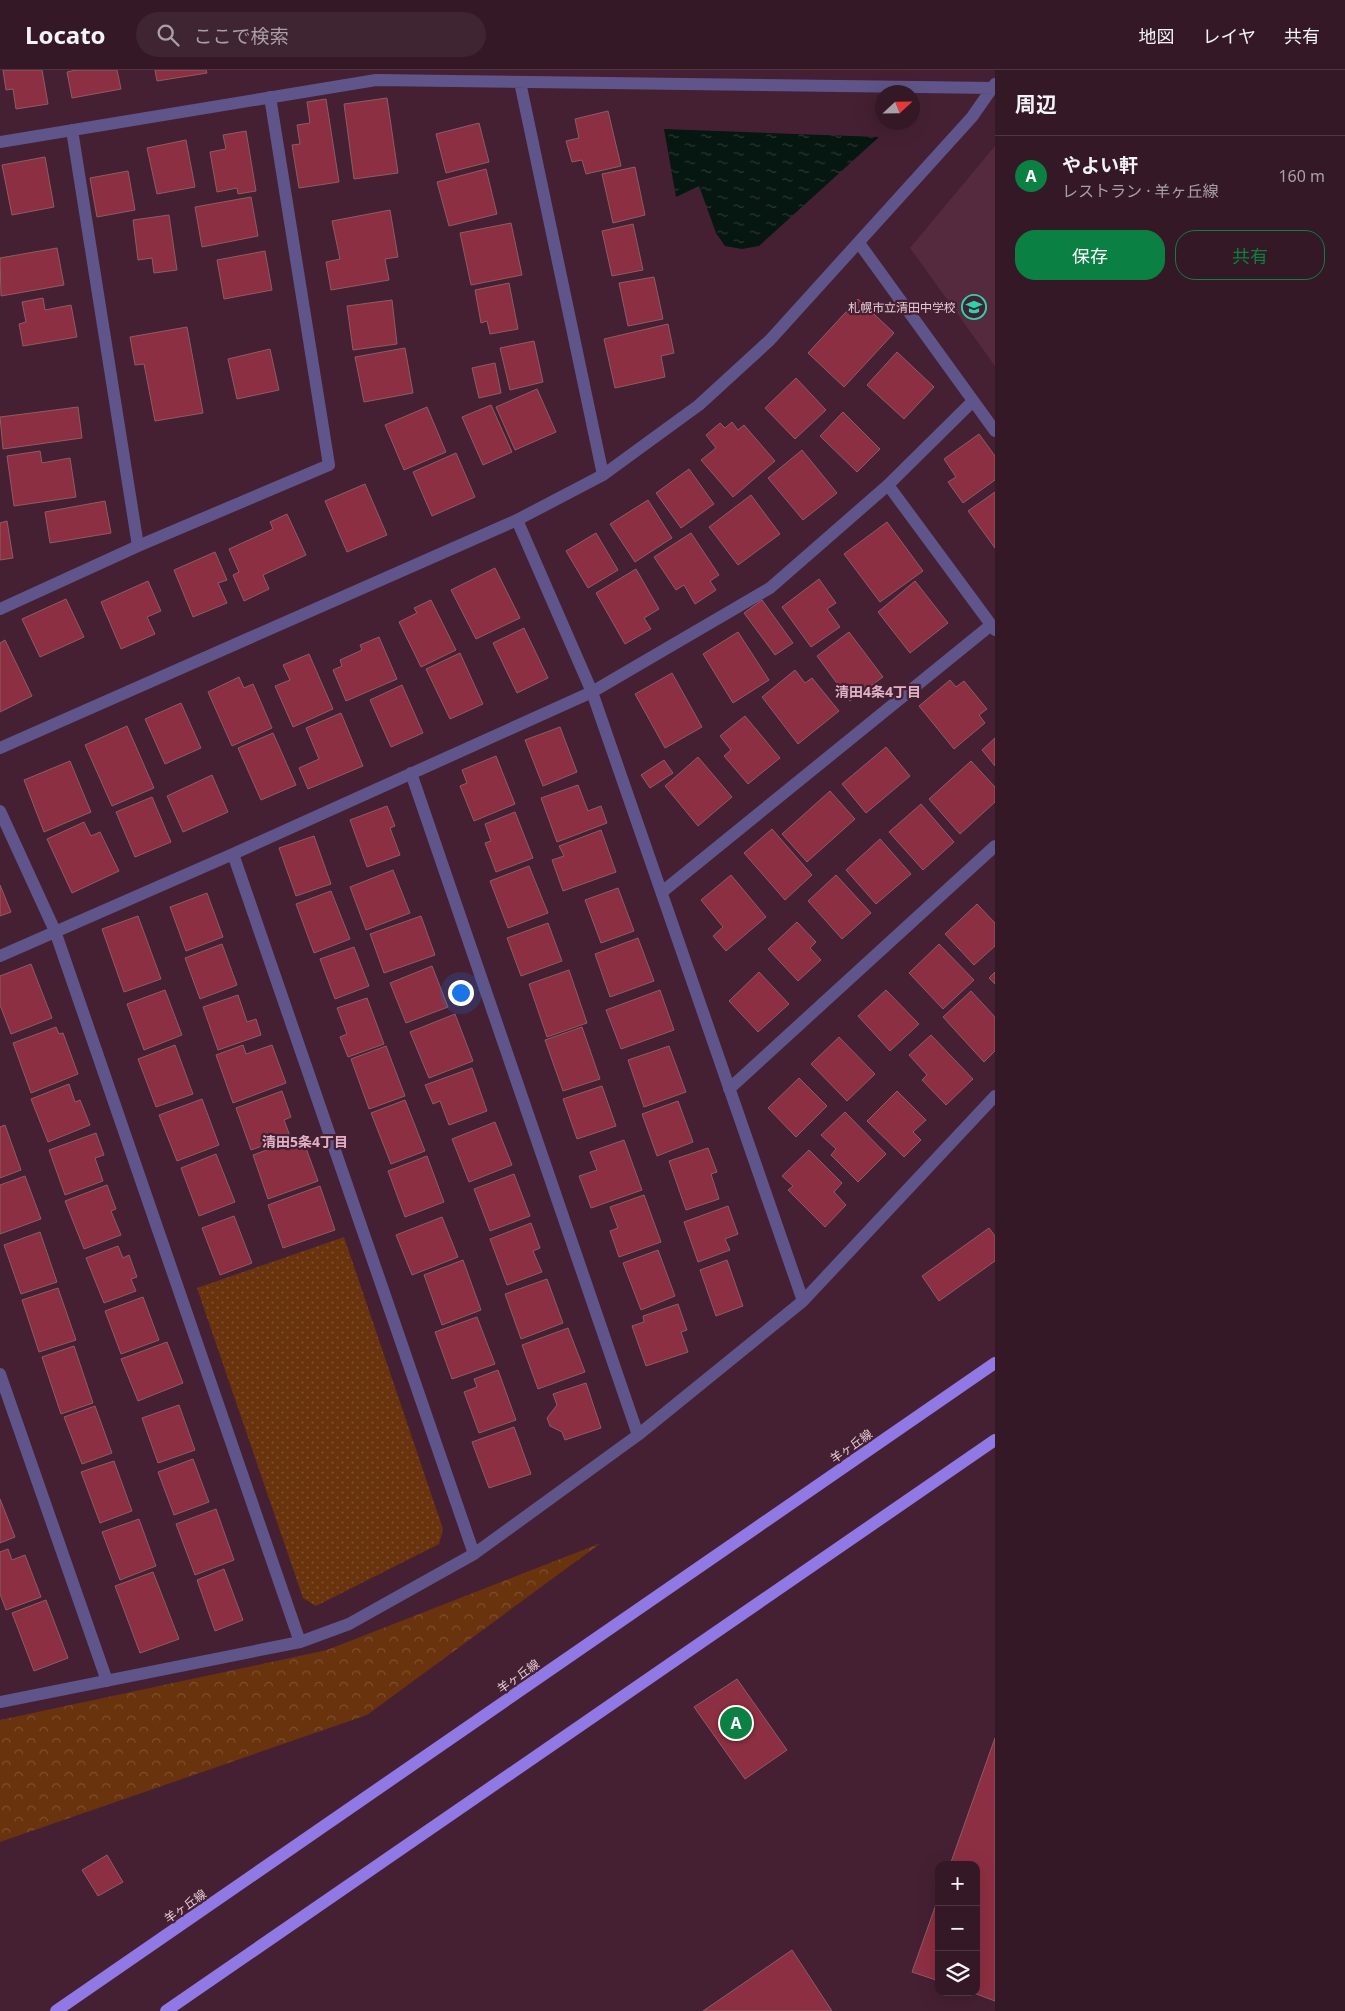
<!DOCTYPE html>
<html lang="ja">
<head>
<meta charset="utf-8">
<style>
	body { margin:0; font-family:"Noto Sans","Noto Sans JP",sans-serif; background:#3f2532; color:#f1f3f6 }
	.controls { position:absolute; right:15px; bottom:15px; display:grid; overflow:hidden; border-radius:10px; box-shadow:0 5px 20px #0002 }
	.controls button { width:45px; height:45px; display:grid; place-items:center; padding:0; border:0; border-bottom:1px solid #4e3743; background:#341826; color:#f1f3f6; font:25px sans-serif }
	.compass { position:absolute; left:875px; top:15px; width:45px; height:45px; border-radius:50%; background:#341826; box-shadow:0 5px 20px #0002; rotate:68deg }
	.you { position:absolute; left:460px; top:922px; width:18px; height:18px; margin:-12px; border:4px solid #fff; border-radius:50%; background:#1a73e8; box-shadow:0 0 0 8px #1a73e833 }
	.badge { display:grid; place-items:center; width:32px; height:32px; border-radius:50%; background:#0b8043; color:#fff; font-size:16px; font-weight:700 }
	.pin { position:absolute; translate:-50% -50%; border:2px solid #fff; box-shadow:0 1px 5px #0006 }
	.list { margin:0; padding:0; list-style:none }
	h2 { display:flex; justify-content:space-between; align-items:center; height:65px; margin:0; padding:0 20px; font-size:21px }
	h2 small { font-size:16px; font-weight:400; color:#a9a0a7 }
	.list li { display:grid; grid-template-columns:32px 1fr auto; gap:15px; align-items:center; box-sizing:border-box; height:80px; padding:0 20px; border-top:1px solid #4e3743 }
	.list b { display:block; font-size:19px; white-space:nowrap }
	.list p { margin:0; font-size:16px; white-space:nowrap; color:#a9a0a7 }
	.list em { font-size:16px; font-style:normal; color:#a9a0a7 }
	.actions { display:flex; gap:10px; padding:15px 20px }
	.actions a { flex:1; padding:11px 0; border:1px solid #0b8043; border-radius:20px; text-align:center; font-size:18px; color:#0b8043 }
	.actions .main { background:#0b8043; color:#fff }
	.icon { flex:none; width:28px; height:28px; fill:none; stroke:currentColor; stroke-width:2; stroke-linecap:round; stroke-linejoin:round }
	.map { position:relative; flex:none; width:995px; height:1941px; overflow:hidden }
	header { display:flex; align-items:center; gap:30px; box-sizing:border-box; height:70px; padding:0 25px; background:#341826; border-bottom:1px solid #4e3743 }
	header strong { font-size:24px }
	nav { display:flex; gap:28px; margin-inline-start:auto; font-size:18px }
	.search { width:350px; height:45px; background:#3f2532; display:flex; align-items:center; gap:12px; box-sizing:border-box; padding:0 18px; border-radius:28px; color:#a9a0a7; font-size:19px }
	main { display:flex }
	aside { flex:1; background:#341826 }
	.map>svg:first-child { display:block }
</style>
</head>
<body>
<header>
<strong>Locato</strong>
<div class="search"><svg class="icon" aria-label="search" viewBox="0 0 24 24"><circle cx="10" cy="10" r="6"/><path d="M15 15l6 6"/></svg>ここで検索</div>
<nav><a>地図</a><a>レイヤ</a><a>共有</a></nav>
</header>
<main>
<div class="map">
<svg width="995" height="1941" viewBox="0 0 995 1941">
	<defs>
		<pattern id="green-dots" width="8" height="8" patternUnits="userSpaceOnUse" patternTransform="scale(1.25)"><rect width="8" height="8" fill="#69330d"/><path d="M2 2h.1M6 6h.1" fill="none" stroke="#7e4f2f" stroke-width="1.8" stroke-linecap="round"/></pattern>
		<pattern id="forest-crowns" width="20" height="18" patternUnits="userSpaceOnUse" patternTransform="scale(1.25)"><rect width="20" height="18" fill="#69330d"/><path d="M2 6a3 3 0 1 1 6 0M12 15a3 3 0 1 1 6 0" fill="none" stroke="#7e4f2f"/></pattern>
		<pattern id="water-ripples" width="26" height="14" patternUnits="userSpaceOnUse" patternTransform="scale(1.25)"><rect width="26" height="14" fill="#061611"/><path d="M2 4q2-2 4 0t4 0M15 11q2-2 4 0t4 0" fill="none" stroke="#2a3733"/></pattern>
	</defs>
	<rect width="100%" height="100%" fill="#452032"/>
	<path fill="#55293e" d="M995,76v220l-85,-118z"/>
	<path fill="url(#green-dots)" d="M344,1167l99,292 -4,15 -123,62 -13,-8 -106,-310z"/>
	<path fill="url(#forest-crowns)" d="M601,1473l-234,172 -367,127v-122l327,-70z"/>
	<path fill="url(#water-ripples)" d="M664,59l215,8 -120,109 -17,3 -17,-3 -9,-13 -17,-47 -23,11z"/>
	<path fill="#8d2f42" stroke="#8c5d63" d="M3,0h39l6,34 -32,5 -3,-20 -7,1z
		M76,0h41l4,19 -49,9 -5,-26z
		M155,0h51l1,3 -50,8z
		M387,28l11,75 -44,6 -10,-75z
		M326,29l13,83 -40,6 -7,-43 8,-1 -3,-19 13,-2 -3,-21z
		M608,41l13,55 -35,8 -4,-14 -10,2 -6,-21 13,-3 -4,-19z
		M479,53l10,39 -43,11 -10,-39z
		M246,61l10,60 -18,3 -1,-6 -20,4 -7,-40 16,-3 -3,-14z
		M186,70l9,47 -38,7 -10,-46z
		M45,87l9,50 -42,8 -10,-50z
		M635,97l10,48 -32,8 -11,-49z
		M486,99l11,45 -48,12 -12,-44z
		M128,101l7,39 -38,7 -7,-39z
		M251,127l7,39 -56,11 -7,-40z
		M390,140l8,47 -13,2 4,21 -58,10 -5,-28 14,-3 -8,-38z
		M169,145l8,55 -23,3 -2,-15 -14,2 -5,-40z
		M511,153l11,52 -51,10 -11,-52z
		M633,154l10,46 -31,6 -10,-45z
		M57,178l7,37 -63,11 -1,-38z
		M265,181l7,39 -48,9 -7,-39z
		M654,207l9,42 -35,7 -9,-43z
		M509,213l9,46 -28,5 -3,-13 -6,2 -6,-33z
		M43,228l2,12 26,-5 6,32 -54,9 -4,-22 7,-2 -4,-20z
		M858,229l36,34 -50,54 -36,-34z
		M392,230l5,44 -44,6 -6,-44z
		M668,254l6,29 -13,3 4,21 -50,11 -11,-49z
		M187,257l16,86 -48,8 -11,-57 -9,1 -5,-28z
		M534,271l9,41 -33,8 -10,-42z
		M405,278l8,45 -49,9 -9,-45z
		M270,279l9,41 -42,9 -9,-40z
		M897,282l37,35 -30,32 -37,-34z
		M495,293l6,30 -22,5 -7,-30z
		M796,308l30,32 -31,29 -30,-31z
		M537,319l19,43 -41,18 -19,-43z
		M491,335l21,47 -29,13 -21,-48z
		M78,337l4,31 -79,11 -3,-32z
		M427,337l19,45 -42,18 -19,-45z
		M843,342l37,37 -23,23 -37,-36z
		M732,352l6,8 6,-5 31,36 -42,36 -32,-37 15,-12 -10,-13 14,-12 5,5z
		M979,364l16,22v24l-32,23 -15,-21 8,-5 -12,-18z
		M802,380l35,43 -34,27 -35,-42z
		M40,381l2,12 28,-5 6,39 -62,9 -7,-50z
		M456,383l19,44 -43,19 -19,-44z
		M689,399l25,35 -33,24 -25,-35z
		M365,414l22,51 -40,17 -22,-51z
		M995,422v56l-27,-37z
		M751,425l29,39 -42,31 -29,-38z
		M648,430l24,38 -37,24 -25,-38z
		M105,431l6,32 -61,10 -5,-31z
		M287,444l19,41 -43,20 6,14 -25,12 -11,-26 6,-3 -10,-23 44,-20 -3,-7z
		M7,451l6,37 -13,2v-37z
		M887,452l36,49 -43,31 -36,-48z
		M596,463l22,37 -30,18 -22,-37z
		M691,463l28,42 -9,6 6,9 -21,14 -11,-19 -8,5 -22,-33z
		M215,482l12,28 -9,3 9,20 -34,14 -19,-47z
		M495,498l25,50 -44,21 -25,-49z
		M636,499l23,40 -15,9 7,11 -26,15 -29,-51z
		M819,509l17,24 -9,6 13,18 -29,20 -29,-40z
		M148,511l13,30 -14,6 8,17 -34,15 -20,-47z
		M915,511l33,42 -38,30 -32,-41z
		M66,529l18,38 -44,20 -18,-38z
		M431,530l25,50 -35,17 -22,-45 18,-9 -3,-5z
		M762,530l31,43 -18,12 -31,-42z
		M524,558l24,50 -31,15 -24,-50z
		M738,562l31,48 -36,23 -30,-49z
		M849,562l34,45 -33,24 -33,-45z
		M379,567l18,42 -51,22 -13,-31 9,-4 -2,-6 22,-10 -2,-5z
		M5,570l27,56 -32,16v-69z
		M460,583l23,51 -33,15 -24,-50z
		M309,584l24,55 -40,18 -18,-41 15,-6 -7,-15z
		M795,600l10,13 7,-5 27,33 -41,33 -36,-47z
		M672,603l30,54 -37,21 -30,-54z
		M239,607l5,11 9,-4 19,44 -40,18 -24,-54z
		M950,610l6,7 8,-6 23,28 -8,6 6,8 -31,26 -35,-43z
		M402,615l21,48 -32,14 -21,-47z
		M181,633l20,45 -36,16 -20,-45z
		M341,643l22,53 -55,23 -9,-21 20,-9 -13,-31z
		M745,646l35,42 -32,26 -24,-28 7,-6 -11,-14z
		M127,656l27,62 -42,18 -27,-61z
		M560,657l17,45 -34,14 -18,-46z
		M273,663l23,52 -35,15 -23,-52z
		M995,668v28l-13,-16z
		M886,677l24,29 -44,37 -24,-29z
		M496,686l19,48 -41,17 -14,-35 7,-3 -5,-13z
		M698,687l34,40 -34,29 -33,-40z
		M664,690l9,13 -23,15 -9,-13z
		M70,691l21,51 -47,20 -20,-52z
		M971,691l24,26v15l-35,32 -31,-35z
		M212,705l16,37 -45,20 -16,-36z
		M578,715l10,26 13,-5 6,17 -50,19 -16,-44z
		M830,721l25,28 -48,43 -25,-28z
		M152,727l19,45 -36,15 -19,-45z
		M921,734l33,38 -31,28 -34,-38z
		M387,736l8,20 -5,2 10,27 -33,12 -17,-47z
		M515,742l18,46 -37,14 -11,-29 6,-2 -6,-17z
		M84,752l7,14 9,-4 19,39 -47,22 -25,-54z
		M772,759l40,46 -27,25 -41,-47z
		M601,760l15,42 -53,19 -11,-31 12,-4 -5,-10z
		M314,766l17,48 -35,12 -17,-48z
		M880,769l31,35 -35,30 -30,-34z
		M529,796l19,47 -40,15 -18,-47z
		M393,800l17,43 -44,17 -16,-43z
		M731,805l35,42 -40,34 -13,-15 10,-9 -22,-27z
		M836,805l35,38 -29,26 -34,-38z
		M0,815l11,27 -11,4z
		M618,818l16,43 -33,12 -16,-43z
		M331,821l19,48 -36,14 -18,-49z
		M207,823l16,44 -37,14 -16,-44z
		M977,834l18,19v23l-21,19 -29,-31z
		M138,846l23,63 -37,13 -22,-63z
		M421,846l14,39 -51,18 -14,-39z
		M797,852l19,20 -6,6 11,12 -23,21 -30,-32z
		M548,853l14,38 -41,15 -14,-38z
		M638,868l16,43 -44,16 -15,-43z
		M222,874l15,41 -37,14 -15,-41z
		M939,874l35,36 -31,29 -34,-36z
		M354,877l15,39 -34,13 -15,-40z
		M31,894l21,54 -41,16 -11,-29v-29z
		M432,896l16,41 -42,16 -16,-40z
		M569,900l18,53 -40,14 -18,-53z
		M759,902l30,32 -31,28 -29,-31z
		M995,902v12l-6,-6z
		M165,920l17,45 -38,15 -17,-46z
		M660,920l14,40 -53,19 -15,-39z
		M886,920l33,34 -29,27 -32,-35z
		M971,921l24,26v34l-11,11 -41,-45z
		M238,925l9,27 9,-3 5,16 -43,15 -15,-43z
		M367,928l17,46 -36,13 -8,-20 7,-3 -10,-26z
		M455,944l18,47 -44,17 -19,-46z
		M56,957l3,7 4,-1 15,41 -47,19 -18,-50z
		M582,957l18,52 -37,12 -18,-51z
		M931,965l42,44 -27,26 -24,-25 5,-5 -18,-20z
		M839,967l36,37 -28,27 -36,-37z
		M175,975l18,49 -37,13 -18,-48z
		M243,975l3,9 26,-9 14,38 -53,20 -17,-48z
		M386,976l19,50 -36,13 -18,-50z
		M669,976l17,46 -42,15 -16,-47z
		M472,998l15,43 -38,14 -9,-24 -7,3 -8,-19z
		M799,1008l28,28 -31,31 -28,-29z
		M69,1014l6,18 5,-2 10,25 -42,17 -17,-43z
		M602,1016l14,40 -39,13 -14,-40z
		M282,1021l9,26 -7,3 6,16 -39,14 -15,-42z
		M897,1021l29,29 -13,12 8,8 -17,17 -37,-36z
		M202,1029l17,46 -42,16 -18,-46z
		M405,1030l20,51 -34,13 -20,-51z
		M678,1031l15,41 -36,14 -15,-42z
		M845,1042l41,42 -28,28 -27,-27 5,-6 -15,-14z
		M495,1052l17,43 -43,17 -17,-43z
		M5,1055l16,45 -21,8v-51z
		M96,1063l8,22 -9,3 8,23 -38,14 -16,-45z
		M302,1067l16,44 -50,18 -15,-44z
		M624,1070l18,50 -51,18 -12,-32 18,-6 -7,-18z
		M708,1078l9,24 -6,2 8,25 -33,11 -17,-49z
		M809,1080l33,33 -8,9 12,13 -21,22 -37,-37 5,-4 -11,-10z
		M216,1084l19,48 -36,14 -18,-48z
		M427,1086l17,46 -39,15 -17,-46z
		M514,1104l16,42 -40,15 -16,-42z
		M25,1106l16,43 -41,15v-49z
		M107,1115l9,24 -5,2 10,24 -37,14 -19,-48z
		M320,1116l15,44 -52,18 -15,-43z
		M644,1125l17,47 -42,15 -9,-26 8,-3 -8,-21z
		M728,1136l10,28 -13,5 5,11 -32,12 -14,-40z
		M234,1146l18,47 -32,12 -18,-47z
		M442,1147l16,40 -46,18 -16,-40z
		M531,1153l9,25 -7,3 9,21 -35,13 -17,-46z
		M989,1158l6,8v25l-56,40 -17,-25z
		M40,1162l17,50 -36,12 -17,-49z
		M118,1176l5,12 6,-3 8,22 -6,2 5,12 -32,12 -18,-45z
		M658,1180l17,46 -34,14 -18,-47z
		M463,1190l18,50 -39,15 -18,-50z
		M727,1190l16,46 -27,10 -16,-46z
		M547,1209l16,44 -42,16 -16,-45z
		M58,1218l18,52 -37,12 -17,-52z
		M143,1227l16,43 -38,14 -16,-43z
		M678,1234l9,26 -6,2 7,20 -42,14 -14,-40 12,-4 -1,-6z
		M477,1247l18,47 -43,15 -17,-47z
		M568,1258l17,44 -47,17 -16,-44z
		M167,1272l16,41 -45,18 -17,-42z
		M74,1276l19,57 -32,11 -19,-57z
		M498,1300l18,50 -37,13 -15,-41 13,-5 -3,-8z
		M586,1313l15,45 -36,12 -3,-8 -12,-6 -3,-8 10,-13 -4,-11z
		M179,1335l16,45 -37,13 -16,-45z
		M95,1336l17,47 -30,11 -18,-47z
		M514,1357l17,47 -42,14 -17,-46z
		M193,1389l16,43 -35,13 -16,-43z
		M114,1391l18,50 -32,12 -19,-51z
		M0,1429l15,38 -15,6z
		M216,1439l18,51 -39,15 -19,-51z
		M139,1449l17,47 -36,14 -18,-48z
		M8,1479l4,11 13,-5 16,42 -35,13 -6,-16v-42z
		M224,1499l19,51 -28,11 -18,-51z
		M153,1502l26,67 -39,14 -25,-67z
		M46,1530l22,58 -34,13 -22,-58z
		M737,1609l50,71 -42,29 -51,-72z
		M995,1668v263l-24,-9h5v-127h-26z
		M107,1785l16,27 -25,14 -16,-26z
		M939,1826v85l-27,-9z
		M792,1880l40,61h-129z"/>
	<g fill="none" stroke-linecap="round" stroke-linejoin="round">
		<path stroke="#5f558a" stroke-width="12" d="M520,12l83,393
			M72,60l66,416
			M0,72l376,-62 619,8
			M859,173l136,188
			M888,415l107,145
			M517,450l75,172 211,609
			M0,539l138,-63 191,-81 -59,-368
			M0,678l517,-228 86,-45 96,-70 71,-65 202,-223 23,-33
			M411,703l227,662
			M0,741l55,120 245,711
			M233,784l241,700
			M662,822l329,-267
			M0,886l233,-102 359,-162 178,-104 118,-103 85,-84
			M729,1019l266,-243
			M0,1304l107,307
			M0,1632l300,-60 49,-18 125,-70 164,-119 165,-134 192,-205"/>
		<path stroke="#9078e5" stroke-width="12" d="M56,1941l939,-648
			M166,1941l829,-571"/>
	</g>
	<defs>
		<symbol id="school-ring" viewBox="-11 -11 22 22"><circle r="9.5" fill="#452032" stroke="#2ad5ac" stroke-width="1.5"/><path d="M0-5L7-2L0 1L-7-2ZM-4 1L0 2.5L4 1V4Q0 6-4 4Z" fill="#2ad5ac"/></symbol>
	</defs>
	<g fill-rule="evenodd">
		<use href="#school-ring" x="960" y="223" width="28" height="28"/>
	</g>
	<g text-anchor="middle" dominant-baseline="central" stroke-width="4.5" stroke-linejoin="round" paint-order="stroke">
		<g font-size="12" fill="#e4cbd5" stroke="#452032" text-anchor="end">
			<text x="956" y="237">札幌市立清田中学校</text>
		</g>
		<g font-size="12" fill="#e4cbd5" stroke="#452032">
			<text transform="translate(851 1376) rotate(-35)">羊ヶ丘線</text>
			<text transform="translate(518 1606) rotate(-35)">羊ヶ丘線</text>
			<text transform="translate(185 1836) rotate(-35)">羊ヶ丘線</text>
		</g>
		<g font-size="14" font-weight="bold" fill="#e2b1c6" stroke="#452032">
			<text x="878" y="621">清田4条4丁目</text>
			<text x="305" y="1071">清田5条4丁目</text>
		</g>
	</g>
</svg>
<div class="controls">
<button>+</button>
<button>−</button>
<button><svg class="icon" aria-label="layers" viewBox="0 0 24 24"><path d="M12 4l9 5-9 5-9-5zM3 14l9 5 9-5"/></svg></button>
</div>
<svg class="compass" viewBox="-18 -18 36 36"><path d="M0-13l5 13h-10z" fill="#e53935"/><path d="M0 13l5-13h-10z" fill="#a9a0a7"/></svg>
<div class="you"></div>
<div class="pin badge" style="left:736px;top:1653px">A</div>
</div>
<aside>
<h2>周辺<small></small></h2>
<ul class="list">
<li><span class="badge">A</span><div><b>やよい軒</b><p>レストラン · 羊ヶ丘線</p></div><em>160 m</em></li>
</ul>
<div class="actions"><a class="main">保存</a><a>共有</a></div>
</aside>
</main>
</body>
</html>
